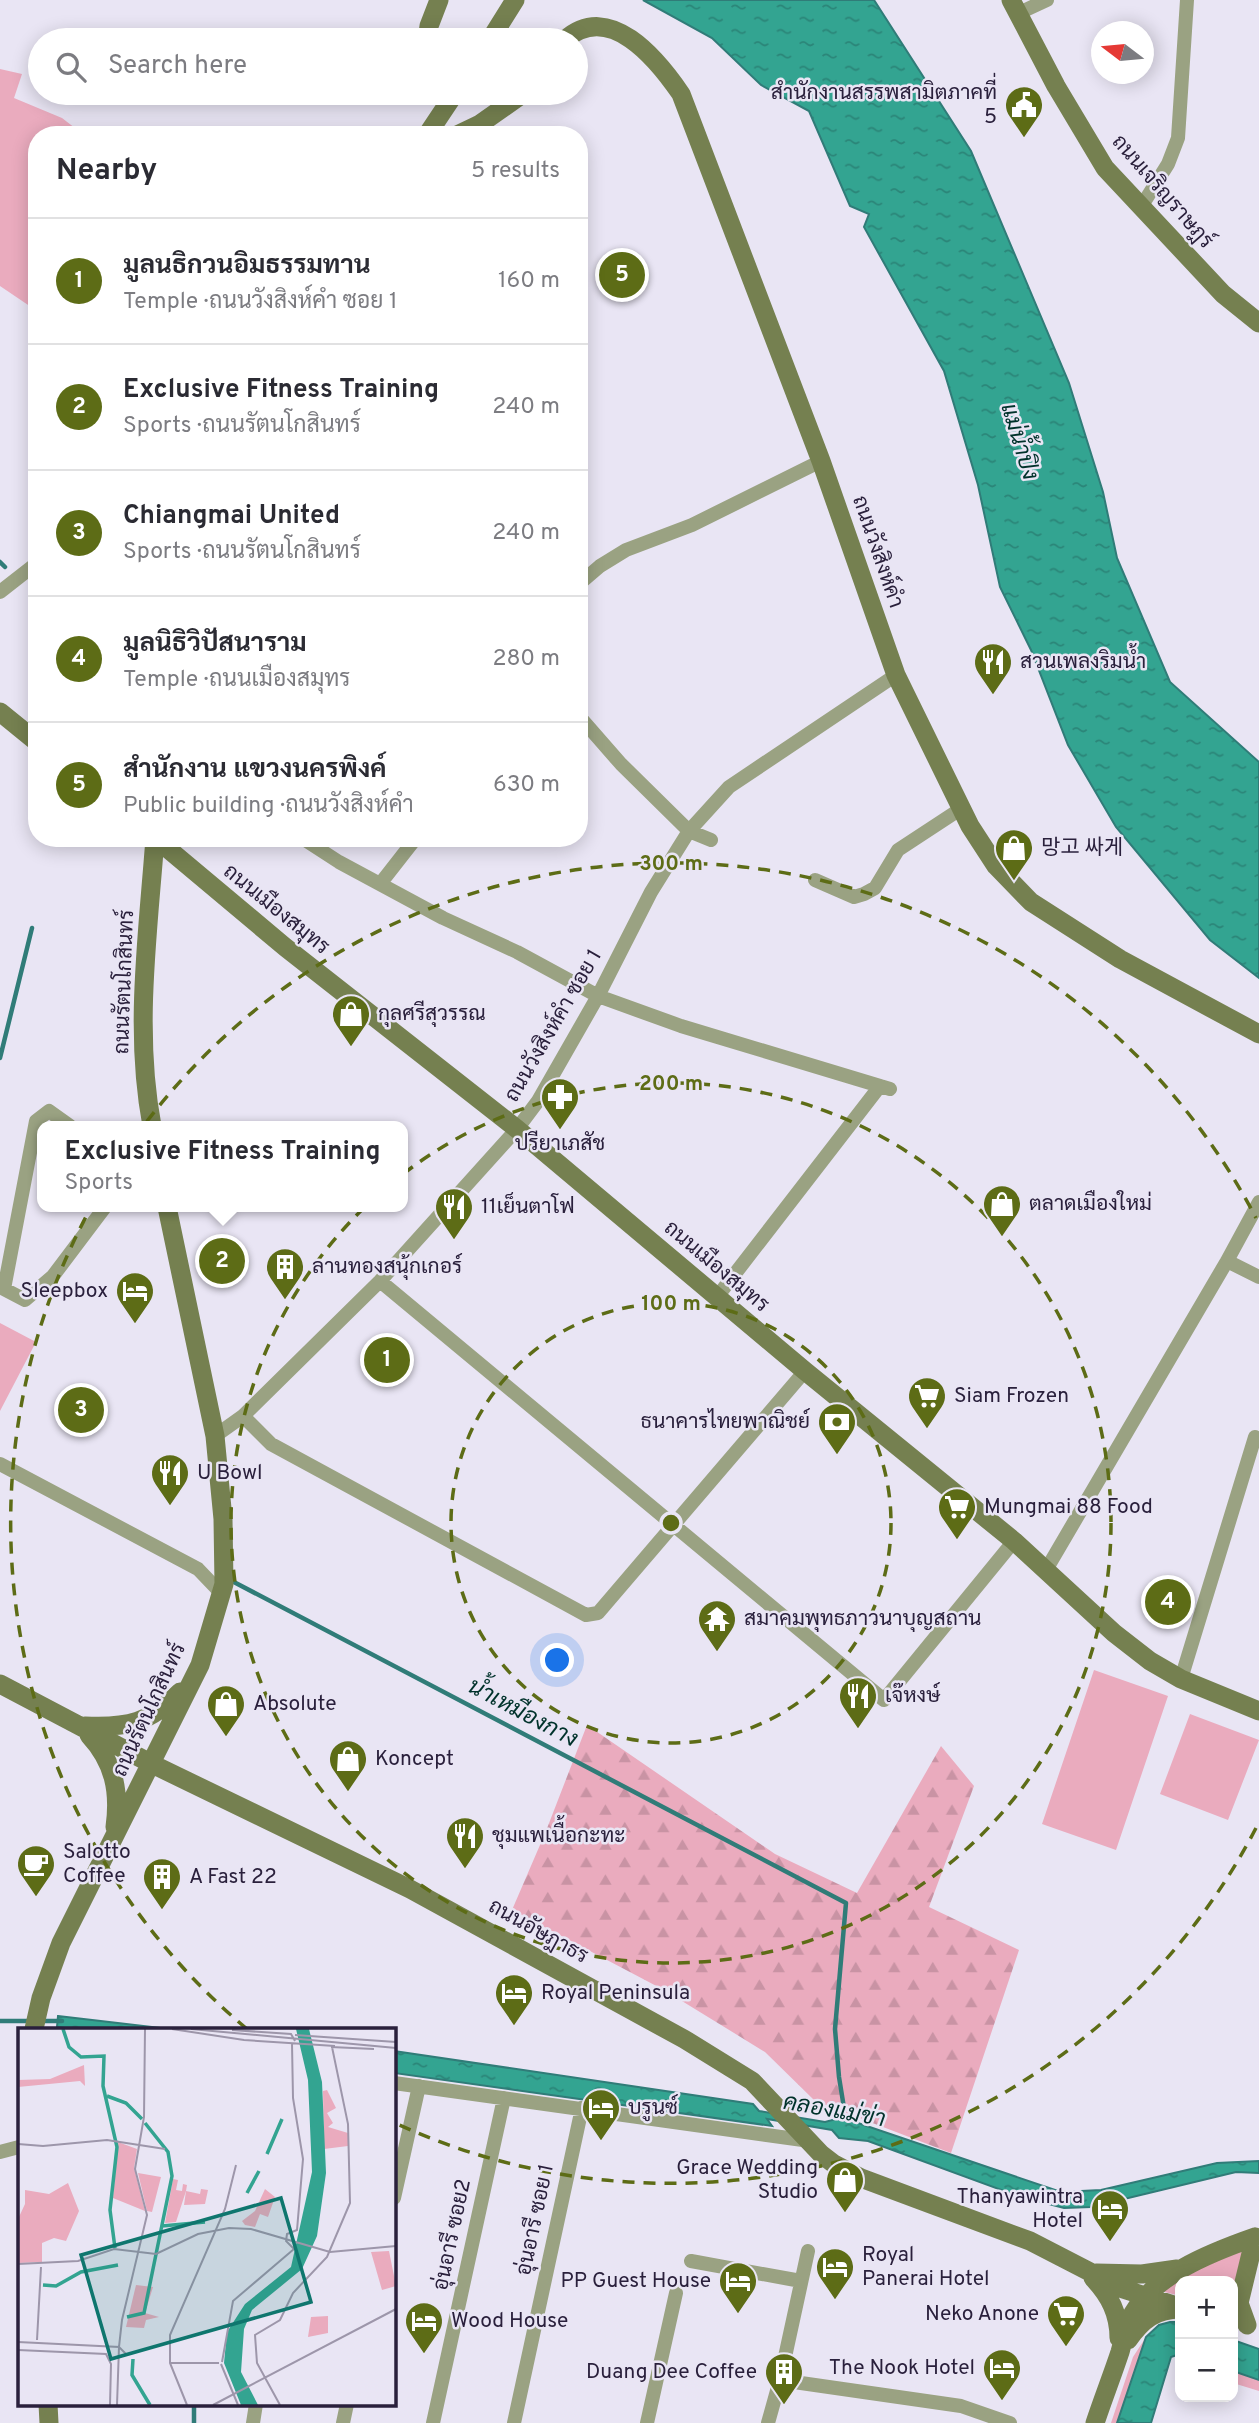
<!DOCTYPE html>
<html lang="en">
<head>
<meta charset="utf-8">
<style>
	body { margin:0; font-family:Overpass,"Noto Sans KR",Sarabun,sans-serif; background:#f7f7f7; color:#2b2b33 }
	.controls { position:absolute; right:21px; bottom:21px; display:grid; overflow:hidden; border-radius:14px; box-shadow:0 4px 18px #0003 }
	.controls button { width:63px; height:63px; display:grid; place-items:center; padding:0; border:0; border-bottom:2px solid #e1e1e2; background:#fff; color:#2b2b33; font:35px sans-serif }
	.compass { position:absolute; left:1091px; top:21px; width:63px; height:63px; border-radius:50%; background:#fff; box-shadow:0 4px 18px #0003; rotate:286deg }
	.you { position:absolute; left:558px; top:1661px; width:24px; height:24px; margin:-18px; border:5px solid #fff; border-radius:50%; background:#1a73e8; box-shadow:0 0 0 10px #1a73e833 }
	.badge { display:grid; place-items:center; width:46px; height:46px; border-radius:50%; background:#5d6c16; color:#fff; font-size:23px; font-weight:700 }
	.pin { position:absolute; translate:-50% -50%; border:4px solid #fff; box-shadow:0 2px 7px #0006 }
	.popup { position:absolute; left:37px; top:1121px; width:371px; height:91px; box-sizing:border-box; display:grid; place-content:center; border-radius:14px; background:#fff; filter:drop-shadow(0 2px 5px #0005); font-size:23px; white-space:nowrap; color:#7c7c81 }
	.popup b { font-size:26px; color:#2b2b33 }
	.popup::after { content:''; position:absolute; left:50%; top:100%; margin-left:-14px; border:14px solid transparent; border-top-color:#fff }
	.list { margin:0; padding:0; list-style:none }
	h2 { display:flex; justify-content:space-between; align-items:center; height:91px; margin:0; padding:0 28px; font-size:30px }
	h2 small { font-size:23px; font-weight:400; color:#7c7c81 }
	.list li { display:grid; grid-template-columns:46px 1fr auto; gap:21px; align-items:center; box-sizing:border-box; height:126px; padding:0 28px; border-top:2px solid #e1e1e2 }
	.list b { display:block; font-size:26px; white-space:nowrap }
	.list p { margin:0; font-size:23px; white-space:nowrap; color:#7c7c81 }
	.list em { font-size:23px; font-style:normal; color:#7c7c81 }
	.icon { flex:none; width:38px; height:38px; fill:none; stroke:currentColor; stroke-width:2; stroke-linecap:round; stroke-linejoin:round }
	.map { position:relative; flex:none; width:1259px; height:2423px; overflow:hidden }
	.search { position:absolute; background:#fff; box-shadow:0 4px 18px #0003; left:28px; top:28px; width:560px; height:77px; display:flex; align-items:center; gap:18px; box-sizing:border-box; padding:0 24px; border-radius:38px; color:#7c7c81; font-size:26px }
	.panel { position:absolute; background:#fff; box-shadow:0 4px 18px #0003; left:28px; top:126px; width:560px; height:721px; border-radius:28px }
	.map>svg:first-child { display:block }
</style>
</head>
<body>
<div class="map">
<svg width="1259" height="2423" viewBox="0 0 1259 2423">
	<defs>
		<pattern id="forest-firs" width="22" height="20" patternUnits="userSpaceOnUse" patternTransform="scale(1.75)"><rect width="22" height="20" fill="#eaabbe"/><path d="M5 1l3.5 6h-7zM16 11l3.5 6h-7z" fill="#c993a4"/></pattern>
		<pattern id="water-ripples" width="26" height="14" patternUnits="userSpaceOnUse" patternTransform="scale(1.75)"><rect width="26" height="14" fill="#33a491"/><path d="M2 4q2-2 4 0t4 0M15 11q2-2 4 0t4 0" fill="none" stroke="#2b8578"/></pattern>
	</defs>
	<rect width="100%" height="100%" fill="#e9e5f4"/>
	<path fill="#eaabbe" d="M0,69l22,5 -8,24 48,20 22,17h-47v176l-37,-25z
		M0,1323l36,19 -36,69z
		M1094,1670l74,26 -52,154 -74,-26z
		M1190,1714l69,26 -31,80 -68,-26z
		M1248,2244l-15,55v-18h-53v15l-19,-5 48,-30z
		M1146,2337l-29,86h-6l22,-66z
		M1233,2371l26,9v11l-26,-8z"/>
	<path fill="url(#forest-firs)" d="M587,1725l188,129 82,39 84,-147 33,40 -45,121 90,43 -68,203 -136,-52 -50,-49 -101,-62 -152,-80 34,-79z"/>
	<path fill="url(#water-ripples)" stroke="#307c78" stroke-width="2" d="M643,0h231l97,151 98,232 34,109 14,66 53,124 89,80v216l-49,-38 -94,-113 -48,-82 -37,-95 -31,-63 -22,-102 -34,-114 -80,-144 5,-13 -19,-8 -41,-95 -48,-26 -49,-47z
		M58,2016l111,13h-97l-15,-2z
		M394,2051l359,53 6,7 66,11 11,-3 19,3 206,70 40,-2 116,-27 42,-2v12l-23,-1 -145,35 -27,1 -46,-12 -150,-55 -29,-3 -7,-8 -65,-11 5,7 -378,-53z
		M1170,2322h10v32l-9,3 -20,66h-34l29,-86 13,-12z
		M1233,2340l26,9v31l-26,-9z"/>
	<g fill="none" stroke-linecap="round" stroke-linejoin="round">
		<path stroke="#307c78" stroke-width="4.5" d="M0,562l5,5
			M0,1058l32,-130
			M230,1580l616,323 -11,126 4,48 5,31
			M0,2021h31
			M43,2021h19
			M194,2423v-19"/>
		<path stroke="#9aa282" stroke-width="14" d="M1019,13l28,-13
			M1141,207l27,-43 10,-26 9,-138
			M579,584l21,-18 26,-16 66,-25 129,-64
			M0,592l37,-29
			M579,716l42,48 68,67 22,9
			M302,838l37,24 104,56 74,34 81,44 83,30 209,63
			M815,880l39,17 10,-3 11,-6 23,-38 64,-42
			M380,884l36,-46
			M70,1126l-21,-15 -13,10 -32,168 21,11 28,-24 52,-69
			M1227,1261l32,16
			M380,1281l504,419 130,-159
			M717,1297l163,-211
			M243,1416l28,28 315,171 12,-2 207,-242
			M215,1436l28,-20 137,-135 137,-152 21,-28 60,-105 53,-104 38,-61 40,-44 167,-112
			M0,1464l198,105 23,24
			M1046,1570l181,-309 32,-59
			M1181,1679l74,-242
			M394,2083l416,58
			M0,2152l19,-5
			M394,2198l25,-112
			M691,2261l110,20
			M780,2380l181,26 49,17
			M253,2423l3,-19
			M343,2423l4,-19
			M433,2423l71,-325
			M514,2423l68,-315
			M647,2423l29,-130
			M768,2423l12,-43 28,-129"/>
		<path stroke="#758050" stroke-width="19" d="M1011,0l45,86 49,82 118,126 36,29
			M427,40l2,-14 10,-26
			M490,40l25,-40
			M565,40c44,-40 92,19 116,54l140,367 75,214 74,151 26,40 35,36 89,57 139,75
			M427,135l28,-42
			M457,135l23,-11 44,-31
			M0,712l37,30
			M155,838l130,109 232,182 288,242 209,170 100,92 36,28 31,18 78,32
			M152,1126c-18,-95 -4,-192 3,-288
			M0,1684l152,80 258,125 274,150 68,42 69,73 13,10 27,14 169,63 93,48 57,18
			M85,1726c43,2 65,-3 95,-34
			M89,1735c25,27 31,56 26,92
			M34,2029l7,-31 20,-55 139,-278 24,-81 -1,-65 -8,-83 -48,-229
			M1096,2273l46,1 35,-5
			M1093,2278c17,18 26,36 26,60
			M1247,2325l-8,-22 16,-66
			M1128,2340c14,-20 28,-31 52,-31
			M48,2404l1,19
			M1095,2423c8,-24 17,-47 25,-71 3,-10 4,-21 9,-31 20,-45 83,-69 126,-84"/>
	</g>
	<g fill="none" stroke="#5d6c16" stroke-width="3.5" stroke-dasharray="12 9">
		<circle cx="671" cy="1523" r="220"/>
		<circle cx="671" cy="1523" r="440"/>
		<path d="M1256 1828A660 660 0 0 1 397 2124M247 2029A660 660 0 1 1 1256 1218"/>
	</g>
	<defs>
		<symbol id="civic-pin" viewBox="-11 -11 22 30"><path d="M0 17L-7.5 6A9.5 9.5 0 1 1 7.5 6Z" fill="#5d6c16" stroke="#e9e5f4"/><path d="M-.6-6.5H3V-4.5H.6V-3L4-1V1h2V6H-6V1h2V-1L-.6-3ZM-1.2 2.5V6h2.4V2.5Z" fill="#fff"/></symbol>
		<symbol id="restaurant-pin" viewBox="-11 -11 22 30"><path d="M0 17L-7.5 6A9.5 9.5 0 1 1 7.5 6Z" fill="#5d6c16" stroke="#e9e5f4"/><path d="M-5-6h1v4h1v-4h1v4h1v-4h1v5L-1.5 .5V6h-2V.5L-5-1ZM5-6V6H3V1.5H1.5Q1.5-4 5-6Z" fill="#fff"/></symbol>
		<symbol id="shop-pin" viewBox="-11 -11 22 30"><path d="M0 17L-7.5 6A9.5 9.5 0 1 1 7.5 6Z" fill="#5d6c16" stroke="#e9e5f4"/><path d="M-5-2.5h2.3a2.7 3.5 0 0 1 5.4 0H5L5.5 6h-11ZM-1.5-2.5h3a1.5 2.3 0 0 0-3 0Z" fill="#fff"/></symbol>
		<symbol id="pharmacy-pin" viewBox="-11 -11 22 30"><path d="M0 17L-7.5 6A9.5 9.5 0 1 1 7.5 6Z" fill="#5d6c16" stroke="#e9e5f4"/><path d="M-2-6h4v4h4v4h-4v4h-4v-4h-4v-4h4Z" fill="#fff"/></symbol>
		<symbol id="building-pin" viewBox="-11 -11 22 30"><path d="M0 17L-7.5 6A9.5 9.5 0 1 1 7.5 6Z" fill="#5d6c16" stroke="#e9e5f4"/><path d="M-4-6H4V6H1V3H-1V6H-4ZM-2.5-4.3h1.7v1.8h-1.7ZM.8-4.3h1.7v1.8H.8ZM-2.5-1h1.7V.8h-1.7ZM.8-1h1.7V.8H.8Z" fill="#fff"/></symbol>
		<symbol id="hotel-pin" viewBox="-11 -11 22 30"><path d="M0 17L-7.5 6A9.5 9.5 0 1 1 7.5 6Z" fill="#5d6c16" stroke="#e9e5f4"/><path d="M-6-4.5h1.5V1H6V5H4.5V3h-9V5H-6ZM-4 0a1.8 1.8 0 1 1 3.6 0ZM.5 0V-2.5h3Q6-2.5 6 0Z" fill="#fff"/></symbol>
		<symbol id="supermarket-pin" viewBox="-11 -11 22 30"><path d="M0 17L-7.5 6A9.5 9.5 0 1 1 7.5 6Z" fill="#5d6c16" stroke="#e9e5f4"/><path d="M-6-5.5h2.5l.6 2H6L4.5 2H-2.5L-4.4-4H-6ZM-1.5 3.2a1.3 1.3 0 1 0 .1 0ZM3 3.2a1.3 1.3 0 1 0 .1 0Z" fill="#fff"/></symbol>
		<symbol id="bank-pin" viewBox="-11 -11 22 30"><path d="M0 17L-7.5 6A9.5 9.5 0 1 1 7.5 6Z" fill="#5d6c16" stroke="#e9e5f4"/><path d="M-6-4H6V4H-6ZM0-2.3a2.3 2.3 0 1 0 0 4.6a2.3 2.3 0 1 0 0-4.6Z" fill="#fff"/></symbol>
		<symbol id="temple-pin" viewBox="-11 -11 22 30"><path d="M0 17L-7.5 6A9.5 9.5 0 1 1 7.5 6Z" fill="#5d6c16" stroke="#e9e5f4"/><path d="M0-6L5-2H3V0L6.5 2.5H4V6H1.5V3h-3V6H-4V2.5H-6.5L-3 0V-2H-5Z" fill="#fff"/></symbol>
		<symbol id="cafe-pin" viewBox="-11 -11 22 30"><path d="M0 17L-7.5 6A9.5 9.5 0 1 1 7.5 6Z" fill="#5d6c16" stroke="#e9e5f4"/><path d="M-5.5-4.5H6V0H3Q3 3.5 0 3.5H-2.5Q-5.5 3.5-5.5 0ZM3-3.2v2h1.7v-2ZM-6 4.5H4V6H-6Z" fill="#fff"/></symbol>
	</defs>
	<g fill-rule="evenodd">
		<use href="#civic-pin" x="1002" y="83" width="44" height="60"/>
		<use href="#restaurant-pin" x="971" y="640" width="44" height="60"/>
		<use href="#shop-pin" x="992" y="826" width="44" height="60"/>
		<use href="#shop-pin" x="329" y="992" width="44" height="60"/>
		<use href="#pharmacy-pin" x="538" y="1075" width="44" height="60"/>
		<use href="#shop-pin" x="980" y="1182" width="44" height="60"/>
		<use href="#restaurant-pin" x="432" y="1185" width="44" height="60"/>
		<use href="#building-pin" x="263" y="1245" width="44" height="60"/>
		<use href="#hotel-pin" x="113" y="1269" width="44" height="60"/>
		<use href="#supermarket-pin" x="905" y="1374" width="44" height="60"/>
		<use href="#bank-pin" x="815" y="1400" width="44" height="60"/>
		<use href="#restaurant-pin" x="148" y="1451" width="44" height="60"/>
		<use href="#supermarket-pin" x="935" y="1485" width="44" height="60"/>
		<use href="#temple-pin" x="695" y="1597" width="44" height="60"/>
		<use href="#restaurant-pin" x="836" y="1674" width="44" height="60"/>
		<use href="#shop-pin" x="204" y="1682" width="44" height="60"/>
		<use href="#shop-pin" x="326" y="1737" width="44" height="60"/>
		<use href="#restaurant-pin" x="443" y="1814" width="44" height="60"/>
		<use href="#cafe-pin" x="14" y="1842" width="44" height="60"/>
		<use href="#building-pin" x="140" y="1855" width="44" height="60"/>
		<use href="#hotel-pin" x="492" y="1971" width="44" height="60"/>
		<use href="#hotel-pin" x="579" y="2086" width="44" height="60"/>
		<use href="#shop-pin" x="823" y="2158" width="44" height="60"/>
		<use href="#hotel-pin" x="1088" y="2187" width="44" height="60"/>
		<use href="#hotel-pin" x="813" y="2245" width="44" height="60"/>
		<use href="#hotel-pin" x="716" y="2259" width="44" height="60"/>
		<use href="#supermarket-pin" x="1044" y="2292" width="44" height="60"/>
		<use href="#hotel-pin" x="402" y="2299" width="44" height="60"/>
		<use href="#hotel-pin" x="980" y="2346" width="44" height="60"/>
		<use href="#building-pin" x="762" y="2350" width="44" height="60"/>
	</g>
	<g text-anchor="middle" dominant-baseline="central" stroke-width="5" stroke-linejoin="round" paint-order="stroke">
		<g font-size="21" fill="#2a203c" stroke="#e9e5f4" text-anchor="start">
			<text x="997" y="93" text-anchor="end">สำนักงานสรรพสามิตภาคที่<tspan x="997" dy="24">5</tspan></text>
			<text x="1020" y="662">สวนเพลงริมน้ำ</text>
			<text x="1041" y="848">망고 싸게</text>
			<text x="378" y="1014">กุลศรีสุวรรณ</text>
			<text x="560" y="1144" text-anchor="middle">ปรียาเภสัช</text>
			<text x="1029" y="1204">ตลาดเมืองใหม่</text>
			<text x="481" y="1207">11เย็นตาโฟ</text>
			<text x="312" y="1267">ลานทองสนุ้กเกอร์</text>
			<text x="108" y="1291" text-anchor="end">Sleepbox</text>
			<text x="954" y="1396">Siam Frozen</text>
			<text x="810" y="1422" text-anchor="end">ธนาคารไทยพาณิชย์</text>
			<text x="197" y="1473">U Bowl</text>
			<text x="984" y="1507">Mungmai 88 Food</text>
			<text x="744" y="1619">สมาคมพุทธภาวนาบุญสถาน</text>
			<text x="885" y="1696">เจ๊หงษ์</text>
			<text x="253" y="1704">Absolute</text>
			<text x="375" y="1759">Koncept</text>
			<text x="492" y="1836">ชุมแพเนื้อกะทะ</text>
			<text x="63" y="1852">Salotto<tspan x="63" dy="24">Coffee</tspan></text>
			<text x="189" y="1877">A Fast 22</text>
			<text x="541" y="1993">Royal Peninsula</text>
			<text x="628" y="2108">บรูนซ์</text>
			<text x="818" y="2168" text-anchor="end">Grace Wedding<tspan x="818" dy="24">Studio</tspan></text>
			<text x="1083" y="2197" text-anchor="end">Thanyawintra<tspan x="1083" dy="24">Hotel</tspan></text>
			<text x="862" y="2255">Royal<tspan x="862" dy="24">Panerai Hotel</tspan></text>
			<text x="711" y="2281" text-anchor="end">PP Guest House</text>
			<text x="1039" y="2314" text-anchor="end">Neko Anone</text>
			<text x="451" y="2321">Wood House</text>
			<text x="975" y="2368" text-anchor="end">The Nook Hotel</text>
			<text x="757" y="2372" text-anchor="end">Duang Dee Coffee</text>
		</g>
		<g font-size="21" fill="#2a203c" stroke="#e9e5f4">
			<text transform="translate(1162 192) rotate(49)">ถนนเจริญราษฎร์</text>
			<text transform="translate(877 552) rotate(71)">ถนนวังสิงห์คำ</text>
			<text transform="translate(276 910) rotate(39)">ถนนเมืองสมุทร</text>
			<text transform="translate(125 982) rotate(-88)">ถนนรัตนโกสินทร์</text>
			<text transform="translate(554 1026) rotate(-60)">ถนนวังสิงห์คำ ซอย 1</text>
			<text transform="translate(716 1267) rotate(40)">ถนนเมืองสมุทร</text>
			<text transform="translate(150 1710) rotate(-65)">ถนนรัตนโกสินทร์</text>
			<text transform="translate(538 1932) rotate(29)">ถนนอัษฎาธร</text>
			<text transform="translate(536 2220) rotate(-78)">อุ่นอารี ซอย 1</text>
			<text transform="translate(453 2235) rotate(-78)">อุ่นอารี ซอย2</text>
		</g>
		<g font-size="23" font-style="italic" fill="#00322b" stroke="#e9e5f4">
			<text transform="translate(1018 442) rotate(73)">แม่น้ำปิง</text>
			<text transform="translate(522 1714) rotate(28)">น้ำเหมืองกาง</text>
			<text transform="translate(834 2112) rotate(10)">คลองแม่ข่า</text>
		</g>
	</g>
	<g transform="translate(18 2028)">
		<rect width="378" height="378" fill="#e9e5f4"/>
		<path d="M66,37l1,21 -5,-5 -62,6v-7l32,-1zM100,114l19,7 -3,19 11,43 -32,-13zM120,145l23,4 -9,35 -5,-1zM155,151l5,1 -2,10 6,1 1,-7 4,1 -1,6 -10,31 -11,1zM50,155l11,28 -13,30 -12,-3 -12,5v19l-24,1v-44l7,-15v-14l24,4zM247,161l10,8 -7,20 -8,-3 -5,13 -10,-2 -3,-4 13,-10zM371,223l7,35 -14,4 -11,-38zM310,288v17l-20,4 3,-20z" fill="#eaabbe"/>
		<path d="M309,62l9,18 -9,5 6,10 -5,4 20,6v13l-24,3 -1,-58zM183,161l7,1 -3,14 -21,1 2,-14 14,3zM118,257l17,2 -8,26 14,4 -13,3 -2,8 -18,-1z" fill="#eaabbe"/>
		<path d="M278,1h13l13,53 4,91 -9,63 -15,33 -50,41 -8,19 -3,43 17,33h-17l-17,-42 3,-31 18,-28 46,-37 21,-95 -4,-92z" fill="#33a491"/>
		<path fill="none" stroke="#33a491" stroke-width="3.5" d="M45,1l6,18 12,10 23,-1 -1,30 14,61 -7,63 5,38M89,68l19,7 16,16M249,126l15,-35M229,165l12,-22M144,198l43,-4M25,257l13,1 25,-14 37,-7M109,289l17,-4 28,-137 -4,-24 -23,-29M115,331l-1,16 18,30"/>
		<path fill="none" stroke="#9d96aa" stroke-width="2" d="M154,1l72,11 91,6M173,1l205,19M214,2l59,4 4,7M277,7l101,7M313,19l43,2M0,116l25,2 64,-6 58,9M0,236l60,-3 36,-12 42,5 42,-20 31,-6 22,1 79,23 66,-6M19,312l4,-73M0,314l101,5 -2,58M0,322l88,4 5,10 -1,41M108,326l-7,-7 3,-27 25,-105 -12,-46 9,-52 1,-88M204,334l11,-61 61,-52 -8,-8 1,-7 10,-4 6,-71 -10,-61 -1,-54M152,335h49M203,336l17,41M169,377l-17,-42v-28l55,-126 11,-44M195,377l183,-96M262,377l-23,-42 -2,-28 25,-15 13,-27 34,-36 23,-54 -2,-79 -16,-77"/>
		<path fill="#0f766e" fill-opacity="0.15" stroke="#0f766e" stroke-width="3.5" d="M263,170l30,104 -200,57 -30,-104z"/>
		<rect width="378" height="378" fill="none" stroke="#2a203c" stroke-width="3.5"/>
	</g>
	<circle cx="671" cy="1523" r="10" fill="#5d6c16" stroke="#e9e5f4" stroke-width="3.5"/>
	<g font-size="21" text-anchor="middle" font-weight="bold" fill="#5d6c16" stroke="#e9e5f4" stroke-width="5" stroke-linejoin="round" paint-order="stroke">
		<text x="671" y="870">300 m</text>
		<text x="671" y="1090">200 m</text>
		<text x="671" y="1310">100 m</text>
	</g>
</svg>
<div class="controls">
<button>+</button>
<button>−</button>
</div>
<svg class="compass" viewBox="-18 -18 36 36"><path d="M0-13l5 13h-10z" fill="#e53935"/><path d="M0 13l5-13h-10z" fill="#7c7c81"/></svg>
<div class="you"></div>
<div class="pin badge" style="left:387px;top:1360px">1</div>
<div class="pin badge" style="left:222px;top:1261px">2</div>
<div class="popup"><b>Exclusive Fitness Training</b>Sports</div>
<div class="pin badge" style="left:81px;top:1410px">3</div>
<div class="pin badge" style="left:1168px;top:1602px">4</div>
<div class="pin badge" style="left:622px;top:275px">5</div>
<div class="search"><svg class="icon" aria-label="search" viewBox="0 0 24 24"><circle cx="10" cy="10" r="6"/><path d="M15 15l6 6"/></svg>Search here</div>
<section class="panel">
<h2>Nearby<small>5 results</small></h2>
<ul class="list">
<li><span class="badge">1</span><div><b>มูลนธิกวนอิมธรรมทาน</b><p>Temple · ถนนวังสิงห์คำ ซอย 1</p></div><em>160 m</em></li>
<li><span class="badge">2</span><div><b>Exclusive Fitness Training</b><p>Sports · ถนนรัตนโกสินทร์</p></div><em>240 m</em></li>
<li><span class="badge">3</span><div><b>Chiangmai United</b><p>Sports · ถนนรัตนโกสินทร์</p></div><em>240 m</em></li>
<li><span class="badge">4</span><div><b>มูลนิธิวิปัสนาราม</b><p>Temple · ถนนเมืองสมุทร</p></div><em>280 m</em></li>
<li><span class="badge">5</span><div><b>สำนักงาน แขวงนครพิงค์</b><p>Public building · ถนนวังสิงห์คำ</p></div><em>630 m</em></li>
</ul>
</section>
</div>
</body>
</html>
